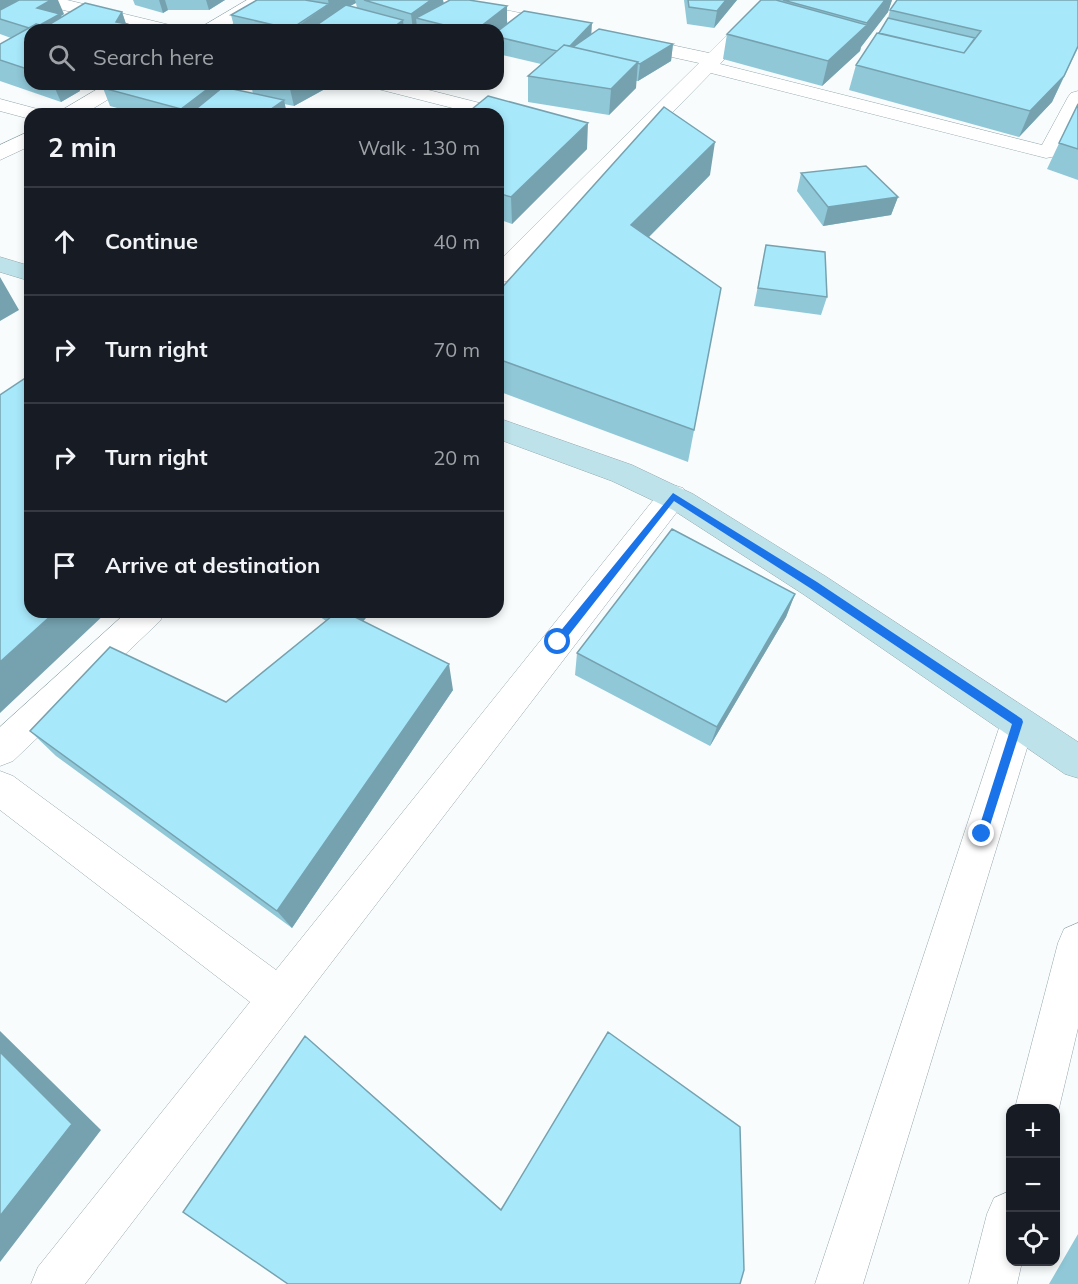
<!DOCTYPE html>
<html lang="en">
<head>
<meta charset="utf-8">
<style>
	body { margin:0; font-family:Mulish,sans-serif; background:#242831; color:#f1f3f6 }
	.controls { position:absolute; right:18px; bottom:18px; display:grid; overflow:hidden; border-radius:12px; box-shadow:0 3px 9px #0003 }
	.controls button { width:54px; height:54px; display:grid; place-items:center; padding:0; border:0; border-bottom:2px solid #363941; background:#171b24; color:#f1f3f6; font:30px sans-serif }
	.stop { position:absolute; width:18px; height:18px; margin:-14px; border:4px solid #1a73e8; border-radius:50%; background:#fff }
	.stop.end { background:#1a73e8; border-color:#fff; box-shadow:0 2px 6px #0008 }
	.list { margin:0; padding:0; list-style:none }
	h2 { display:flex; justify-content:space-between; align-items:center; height:78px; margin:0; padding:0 24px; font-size:26px }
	h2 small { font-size:20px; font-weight:400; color:#9ea1a6 }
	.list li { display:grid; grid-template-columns:39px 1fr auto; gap:18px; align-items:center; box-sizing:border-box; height:108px; padding:0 24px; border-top:2px solid #363941 }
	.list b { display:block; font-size:22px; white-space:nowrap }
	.list em { font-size:20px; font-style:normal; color:#9ea1a6 }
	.icon { flex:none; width:33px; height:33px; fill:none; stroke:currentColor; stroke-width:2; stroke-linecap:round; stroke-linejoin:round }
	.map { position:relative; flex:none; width:1078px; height:1284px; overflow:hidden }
	.search { position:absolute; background:#171b24; box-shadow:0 3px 9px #0003; left:24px; top:24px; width:480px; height:66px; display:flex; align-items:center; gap:15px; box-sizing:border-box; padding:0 21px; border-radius:18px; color:#9ea1a6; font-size:22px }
	.panel { position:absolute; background:#171b24; box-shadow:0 3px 9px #0003; left:24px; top:108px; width:480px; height:510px; border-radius:18px }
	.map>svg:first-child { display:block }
</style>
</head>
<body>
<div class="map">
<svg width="1078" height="1284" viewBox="0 0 1078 1284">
	<rect width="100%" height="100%" fill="#f8fcfd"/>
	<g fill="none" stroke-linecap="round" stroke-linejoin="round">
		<defs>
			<path id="street" d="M36,0h31l107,26 2,4h-31l-106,-26z
				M247,0h22l-46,30h-22l2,-4z
				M422,0h34l103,21 6,2 3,4 -3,4 -6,2 -128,-28 -6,-1z
				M763,0h19l-62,64 322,81 26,-48 3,-4 7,-2v25l-21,40 -11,2 -335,-85 -204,208 -9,2v-21l201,-199 -77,-17 -2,-4 2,-4 7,-2 80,17z
				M106,84h24l-3,4 -43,26h-25l3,-4z
				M371,84h34l118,30 3,4 -3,4 -7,2 -18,-4v-6h-22l-102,-26z
				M0,99l41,11 3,4h-14v5l-30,-8z
				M30,131v15l-30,14v-15z
				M673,485l10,3 5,8 -5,8 -598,780h-54l7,-17 212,-265 -250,-192v-39l13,5 263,194 387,-482z
				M127,612h38l-5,9 -147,140 -13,5v-39z
				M1018,707l12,4 5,11 -172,562h-48l186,-562 5,-11z
				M1078,923v105l-19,80 -3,9v-9h-41l43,-165 6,-14z
				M1010,1191v71h12l-5,22h-48l18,-70 7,-16z"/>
			<path id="secondary" d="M0,257l30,9v15l-30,-9z
				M498,418l134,47 61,29 132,82 253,166v36l-13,-4 -262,-180 -130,-84 -61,-29 -114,-42z"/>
		</defs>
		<use href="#street" stroke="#94a6ac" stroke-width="1"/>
		<use href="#secondary" stroke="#94a6ac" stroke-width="1"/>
		<use href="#street" fill="#fff" fill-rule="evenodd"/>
		<use href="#secondary" fill="#bde2ea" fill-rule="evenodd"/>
	</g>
	<path fill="#90c8d8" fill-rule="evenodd" d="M0,0l64,14 -3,2v1l61,-5 6,18h-98v54h47l3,7 -19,11 -61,-21v-37l11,-6 -11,-4z
		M133,0h92l-16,10h-41l-5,3 -28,-8z
		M257,0h186l1,3 63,21 84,11 82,9 -2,17 -33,20h-2v7l-27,27 -81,-13v-26l13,-12 -43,-10v-24h-80l-1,-2 -2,2h-6l-5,-1v1h-169l-4,-15zM356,3l1,5 -8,-2z
		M684,0h53l-23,28 -27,-4z
		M761,0h131l-4,12 -27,35 -1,4 -38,35 -99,-27 4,-25z
		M1078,0v48l-26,54 -33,35 -170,-47 7,-25 23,-32 9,-15 2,-8z
		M110,84h126l-7,5 24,5 -2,-10h83l-40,22 -10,-2 3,10h-148l-29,-8 -7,-18z
		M1078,103v77l-31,-11z
		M498,114l89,35 -75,75 -14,-5z
		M801,173l97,24 -7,18 -68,11 -26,-35z
		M710,175l-61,62 72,51 -33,174 -190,-71v-99z
		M766,245l61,52 -6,18 -67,-9z
		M795,594l-9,23 -76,129 -135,-71 2,-22z
		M313,612h58l-8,9 90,69 -161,238 -236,-172 -26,-25 196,-29 100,-81z
		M1078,1234v50h-29z"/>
	<path fill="#76a2b0" d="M0,0h18l-18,19z
		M51,0h7l6,14 -3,2 5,14h-32l3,-22z
		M159,0h6l3,10 -5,3z
		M206,0h19l-16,10z
		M328,0h27l1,3 -25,13z
		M431,0h12l1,9 -28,9 1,10 -4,2 -2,-16z
		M726,0h11l-23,28 3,-17z
		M885,0h7l-4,12 -27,35 -1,4 -38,35 6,-25 38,-35 1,-3z
		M329,4l3,18 -21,7 1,1h-20z
		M507,6v18l-9,7v-1h-22z
		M122,12l6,18h-10l-2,-8z
		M403,20l1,10h-14z
		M592,23l-1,17 -27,12z
		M673,44l-2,17 -33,20 2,-17z
		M1078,46l-26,56 -33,35 11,-26z
		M638,62l-2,26 -27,27 2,-26z
		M53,84h24l3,7 -19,11z
		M214,84h4l4,15 -31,14 1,1h-9l-2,-5z
		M227,84h9l-8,6z
		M298,84h36l-40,22 -4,-17z
		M284,100l3,14h-23z
		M588,123l-1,26 -75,75 -1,-27z
		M715,142l-5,33 -82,83 3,-33z
		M898,197l-7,18 -68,11 5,-19z
		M0,277l19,33 -19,11z
		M795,594l-9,23 -76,129 7,-19z
		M55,612h52l-107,101v-51z
		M341,612h30l-22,26z
		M449,664l4,26 -161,238 -15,-17z
		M0,1031l101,99 -101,132z
		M305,1036l14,12 184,163 -2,-1z"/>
	<path fill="#a8e8fb" stroke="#76a2b0" stroke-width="1.5" d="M19,0h32l-14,8 23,6 -20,11 -4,-1 -7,4 -29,-9v-9z
		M257,0h48l24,4 -38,25 -60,-14z
		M364,0h67l-20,14z
		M450,0h19l38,6 -31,24h-12l-48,-12z
		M688,0h38l-9,11 -28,-4z
		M761,0h15l91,25 -39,36 -101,-27z
		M783,0h102l-18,23z
		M897,0h181v46l-14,30 -34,35 -174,-46 21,-32 87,20 17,-22 -91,-21z
		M85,3l37,9 -6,10 11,2 -9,6h-61l-12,-3z
		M346,5l57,15 -13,10h-75l-4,-1z
		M524,11l68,12 -22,23 -6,-1 -7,6 -59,-14v-6z
		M888,18l87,20 -11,15 -85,-20z
		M36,24l19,6h-25v40l-30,-10v-16z
		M599,29l74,15 -33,20 -3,-1 1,-1 -65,-15z
		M564,45l74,17 -27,27 -83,-13z
		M110,84h104l-33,25 -78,-21z
		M274,84h24l-8,5z
		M223,87l61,13 -20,14h-67l-6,-1z
		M488,96l100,27 -77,74 -13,-4v-79h-32z
		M1078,104v45l-19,-6z
		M664,107l51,35 -84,83 90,63 -27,142 -196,-71v-67z
		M866,166l32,31 -70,10 -27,-34z
		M766,245l59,7 2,45 -69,-9z
		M30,375v237h25l-55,50v-267z
		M672,529l123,65 -78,133 -140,-74z
		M337,612h8l104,52 -172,247 -247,-180 80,-84 116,55z
		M608,1032l132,95 4,143 -4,14h-452l-105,-72 122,-176 196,174z
		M0,1052l72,72 -72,92z"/>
	<path fill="#1a73e8" d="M673,493l144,89 205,137 1,3 -37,116h-7l-2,-4 35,-110 -202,-136 -136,-87 -113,144h-7v-6z"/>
</svg>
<div class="controls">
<button>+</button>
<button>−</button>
<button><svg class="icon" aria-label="locate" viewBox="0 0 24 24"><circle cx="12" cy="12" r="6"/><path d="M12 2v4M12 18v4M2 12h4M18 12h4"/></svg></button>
</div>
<div class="stop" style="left:558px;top:642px"></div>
<div class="stop end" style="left:982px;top:834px"></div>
<div class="search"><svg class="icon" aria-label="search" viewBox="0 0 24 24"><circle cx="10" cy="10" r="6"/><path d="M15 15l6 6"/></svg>Search here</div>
<section class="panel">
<h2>2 min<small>Walk · 130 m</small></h2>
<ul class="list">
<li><svg class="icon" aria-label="ahead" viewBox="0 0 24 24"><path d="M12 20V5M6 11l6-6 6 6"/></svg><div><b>Continue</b></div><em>40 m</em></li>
<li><svg class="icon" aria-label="right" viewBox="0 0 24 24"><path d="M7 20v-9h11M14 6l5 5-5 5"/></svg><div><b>Turn right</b></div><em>70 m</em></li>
<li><svg class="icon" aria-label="right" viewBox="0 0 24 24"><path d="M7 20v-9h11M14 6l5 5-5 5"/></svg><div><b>Turn right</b></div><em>20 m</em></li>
<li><svg class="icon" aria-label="arrive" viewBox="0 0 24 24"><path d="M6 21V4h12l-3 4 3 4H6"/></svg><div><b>Arrive at destination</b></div></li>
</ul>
</section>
</div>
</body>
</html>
